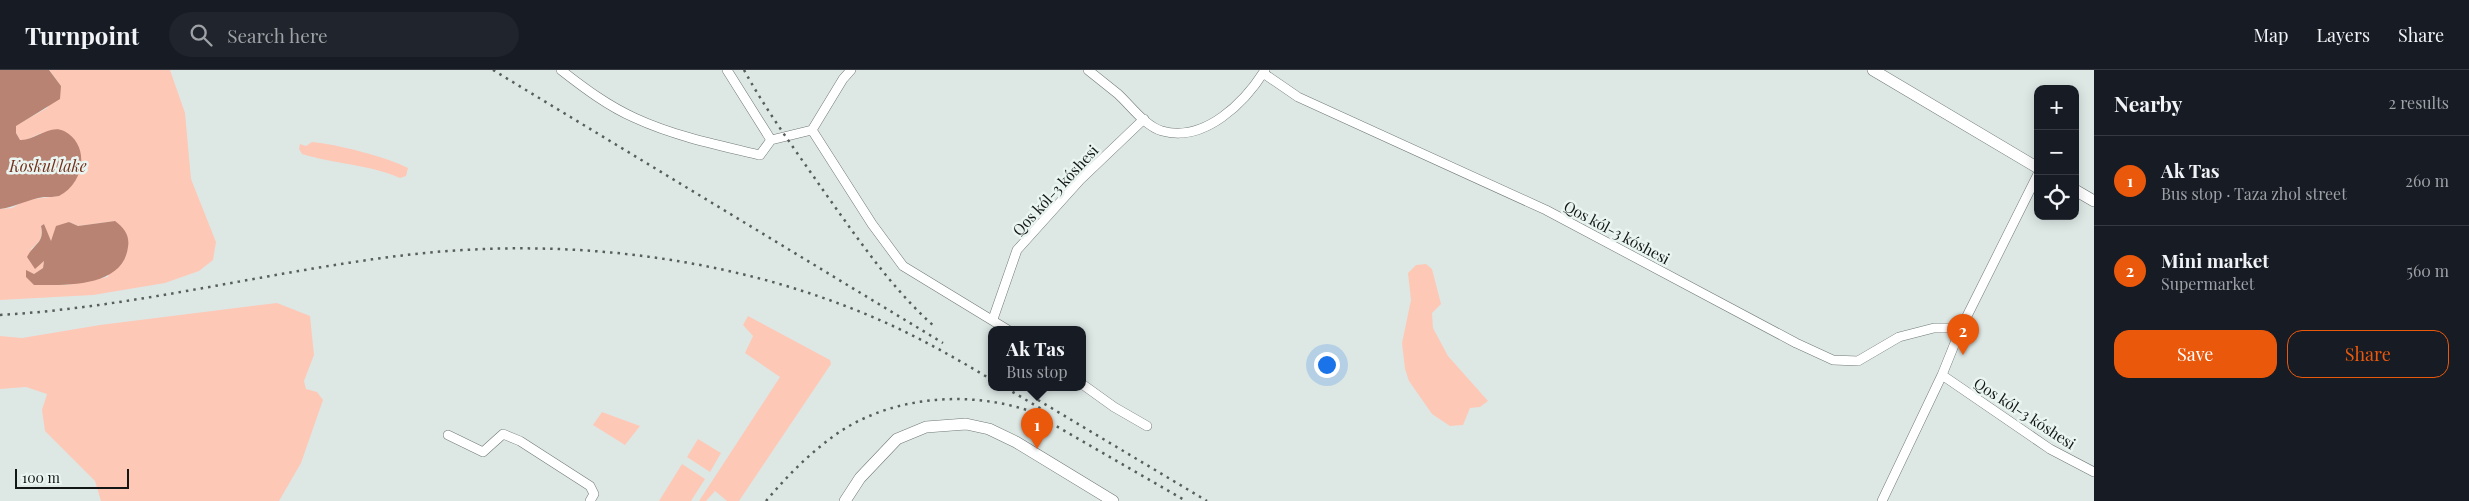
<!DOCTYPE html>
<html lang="en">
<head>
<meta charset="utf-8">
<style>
	body { margin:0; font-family:"Playfair Display",serif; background:#20242c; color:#f1f3f6 }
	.controls { position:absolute; right:15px; top:15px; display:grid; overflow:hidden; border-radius:10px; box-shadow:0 2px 12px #0003 }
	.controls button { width:45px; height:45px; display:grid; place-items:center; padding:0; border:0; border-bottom:1px solid #363941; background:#171b24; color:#f1f3f6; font:25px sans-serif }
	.scale { position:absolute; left:15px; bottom:12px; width:114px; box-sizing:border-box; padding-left:5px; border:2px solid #121615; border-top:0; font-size:14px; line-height:18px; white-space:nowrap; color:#121615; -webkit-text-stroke:4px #eaf5f2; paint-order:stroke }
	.you { position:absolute; left:1326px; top:294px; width:18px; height:18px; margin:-12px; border:4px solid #fff; border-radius:50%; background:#1a73e8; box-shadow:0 0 0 8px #1a73e833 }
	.badge { display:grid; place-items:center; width:32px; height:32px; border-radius:50%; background:#ea580c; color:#fff; font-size:16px; font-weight:700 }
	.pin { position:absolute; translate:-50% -41px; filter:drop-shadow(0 1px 2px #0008) }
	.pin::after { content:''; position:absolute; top:26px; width:18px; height:15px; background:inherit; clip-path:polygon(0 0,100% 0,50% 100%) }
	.popup { position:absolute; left:988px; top:256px; width:98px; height:65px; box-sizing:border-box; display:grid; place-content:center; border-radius:10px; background:#171b24; filter:drop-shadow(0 1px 4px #0005); font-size:16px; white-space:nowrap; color:#9ea1a6 }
	.popup b { font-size:19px; color:#f1f3f6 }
	.popup::after { content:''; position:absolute; left:50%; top:100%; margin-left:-10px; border:10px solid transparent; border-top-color:#171b24 }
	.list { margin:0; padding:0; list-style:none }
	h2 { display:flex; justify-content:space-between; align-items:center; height:65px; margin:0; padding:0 20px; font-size:21px }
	h2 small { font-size:16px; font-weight:400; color:#9ea1a6 }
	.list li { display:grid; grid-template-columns:32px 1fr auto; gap:15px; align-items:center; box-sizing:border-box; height:90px; padding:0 20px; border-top:1px solid #363941 }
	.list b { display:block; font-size:19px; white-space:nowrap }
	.list p { margin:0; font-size:16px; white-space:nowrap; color:#9ea1a6 }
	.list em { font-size:16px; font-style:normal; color:#9ea1a6 }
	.actions { display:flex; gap:10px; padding:15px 20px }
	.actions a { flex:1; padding:11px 0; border:1px solid #ea580c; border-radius:15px; text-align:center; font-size:18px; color:#ea580c }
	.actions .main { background:#ea580c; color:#fff }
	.icon { flex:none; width:28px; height:28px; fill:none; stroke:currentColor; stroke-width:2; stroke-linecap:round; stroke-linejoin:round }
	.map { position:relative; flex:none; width:2094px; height:431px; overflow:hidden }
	header { display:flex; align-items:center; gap:30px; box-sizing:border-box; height:70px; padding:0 25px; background:#171b24; border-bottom:1px solid #363941 }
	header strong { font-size:24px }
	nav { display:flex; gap:28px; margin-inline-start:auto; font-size:18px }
	.search { width:350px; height:45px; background:#20242c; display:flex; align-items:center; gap:12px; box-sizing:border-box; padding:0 18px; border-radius:28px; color:#9ea1a6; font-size:19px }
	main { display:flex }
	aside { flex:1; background:#171b24 }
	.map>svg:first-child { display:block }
</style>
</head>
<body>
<header>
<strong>Turnpoint</strong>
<div class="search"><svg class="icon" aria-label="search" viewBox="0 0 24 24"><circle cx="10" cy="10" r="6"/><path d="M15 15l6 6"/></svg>Search here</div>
<nav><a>Map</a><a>Layers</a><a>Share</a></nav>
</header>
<main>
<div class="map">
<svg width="2094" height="431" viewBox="0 0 2094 431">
	<rect width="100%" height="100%" fill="#dde8e5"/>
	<path fill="#fec8b7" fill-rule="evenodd" d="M49,0h121l15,43 6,66 25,63 -3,18 -14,11 -34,12 -72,12 -93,5v-91l12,-1 14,-8 32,-4 -17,-63 -15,7h-6l-4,-7 -1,-7 32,-18 14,-22zM115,151l-7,56 -42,8h-32v-11l9,-6 1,-7 -5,3 -8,-15c9,-8 12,-11 10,-23l3,-2 7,18 3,-8 15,-12 9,4z
		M312,72c24,2 75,15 96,26l-2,8 -6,2c-32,-14 -66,-14 -98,-24l-3,-5 1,-5 6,2z
		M1426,194l6,5 9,35 -9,9 1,15 15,28 40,45 -8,6 -10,1 -7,17 -13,1 -18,-12 -23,-33 -4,-12 -3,-26 9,-43 -3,-27 8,-8z
		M277,233l33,13 4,39 -10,26 2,8 11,3 6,8 -22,63 -22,38h-178l-6,-20 -50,-50 -3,-21 5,-16 -21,-7 -26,2v-53l22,2 78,-13z
		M748,246l82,44 1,4 -92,137h-12l-12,-10 -9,10h-7l81,-124 -35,-24 8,-17 -10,-11z
		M602,342l38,14 -15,19 -32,-20z
		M698,369l23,14 -11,19 -23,-15z
		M682,394l23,15 -14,22h-32z"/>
	<path fill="#b88372" d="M0,0h49l12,16 -1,13 -44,27v7l4,7c15,1 29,-16 44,-9 27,14 20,53 -5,65 -4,1 -11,1 -15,1 -16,2 -28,10 -44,12z
		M115,151c9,7 15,14 13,26 -5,41 -63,38 -94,38l-8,-8v-7l8,4 9,-6 1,-7 -9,8 -8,-12c7,-14 18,-14 14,-31l3,-2 7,17 5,-15 13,-4 9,4z"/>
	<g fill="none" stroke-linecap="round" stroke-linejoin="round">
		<defs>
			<path id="minor" d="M561,0c23,18 47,36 74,48 39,18 82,27 125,37l11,-15 41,-10
				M727,0l44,70
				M1088,0c10,8 20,16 30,24 13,12 27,32 44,37 43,12 83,-29 103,-61
				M1263,3l35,24 248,113 250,133 37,17 25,1 41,-24 35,-9h27
				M812,60l60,94 31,42 105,64
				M812,60l31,-51 8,-9
				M993,249l24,-69 63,-70 64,-61
				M1942,305l108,74 44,23
				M1082,314l32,23 33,19
				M448,365l35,17 20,-18 17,7 70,45 4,8 -4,7
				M1882,431l60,-126 19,-47 77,-154"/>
			<path id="major" d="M1873,0l165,98
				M2075,120l19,11
				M845,431l15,-23 37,-39 29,-12 40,-3 23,5 27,13 97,59"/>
		</defs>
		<use href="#minor" stroke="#6f7976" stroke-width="10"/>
		<use href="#major" stroke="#6f7976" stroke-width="12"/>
		<use href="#minor" stroke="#fff" stroke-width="9"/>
		<use href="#major" stroke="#fff" stroke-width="11"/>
		<path stroke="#575e5c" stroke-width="2.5" stroke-dasharray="2.5 5" stroke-linecap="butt" d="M493,0l450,273
			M744,0c23,42 52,81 79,120 35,49 68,98 113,138
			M0,245c137,-8 270,-44 406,-60 163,-19 337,2 487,71 34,16 66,34 99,54
			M1006,318l37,22
			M1038,330l169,101
			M766,431c21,-25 43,-47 69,-66 55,-39 133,-45 195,-24l156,90"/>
	</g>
	<g text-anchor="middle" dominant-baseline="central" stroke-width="5" stroke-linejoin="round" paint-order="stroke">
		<g font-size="15" fill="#121615" stroke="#eaf5f2">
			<text transform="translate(1055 120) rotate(-47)">Qos kól-3 kóshesi</text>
			<text transform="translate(1617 162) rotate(28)">Qos kól-3 kóshesi</text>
			<text transform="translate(2025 343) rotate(33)">Qos kól-3 kóshesi</text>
		</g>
		<g font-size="16" font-style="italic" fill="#72301b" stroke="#eaf5f2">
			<text x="48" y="95">Koskul lake</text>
		</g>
	</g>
</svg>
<div class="controls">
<button>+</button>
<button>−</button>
<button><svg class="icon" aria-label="locate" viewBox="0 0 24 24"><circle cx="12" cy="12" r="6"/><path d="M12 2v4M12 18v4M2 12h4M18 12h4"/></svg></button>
</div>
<div class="scale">100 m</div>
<div class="you"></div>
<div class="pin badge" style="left:1037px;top:379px">1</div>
<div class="popup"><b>Ak Tas</b>Bus stop</div>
<div class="pin badge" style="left:1963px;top:285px">2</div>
</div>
<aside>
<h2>Nearby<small>2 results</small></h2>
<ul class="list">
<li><span class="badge">1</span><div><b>Ak Tas</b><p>Bus stop · Taza zhol street</p></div><em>260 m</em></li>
<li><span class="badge">2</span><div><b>Mini market</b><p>Supermarket</p></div><em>560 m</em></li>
</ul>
<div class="actions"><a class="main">Save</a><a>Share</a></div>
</aside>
</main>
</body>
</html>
